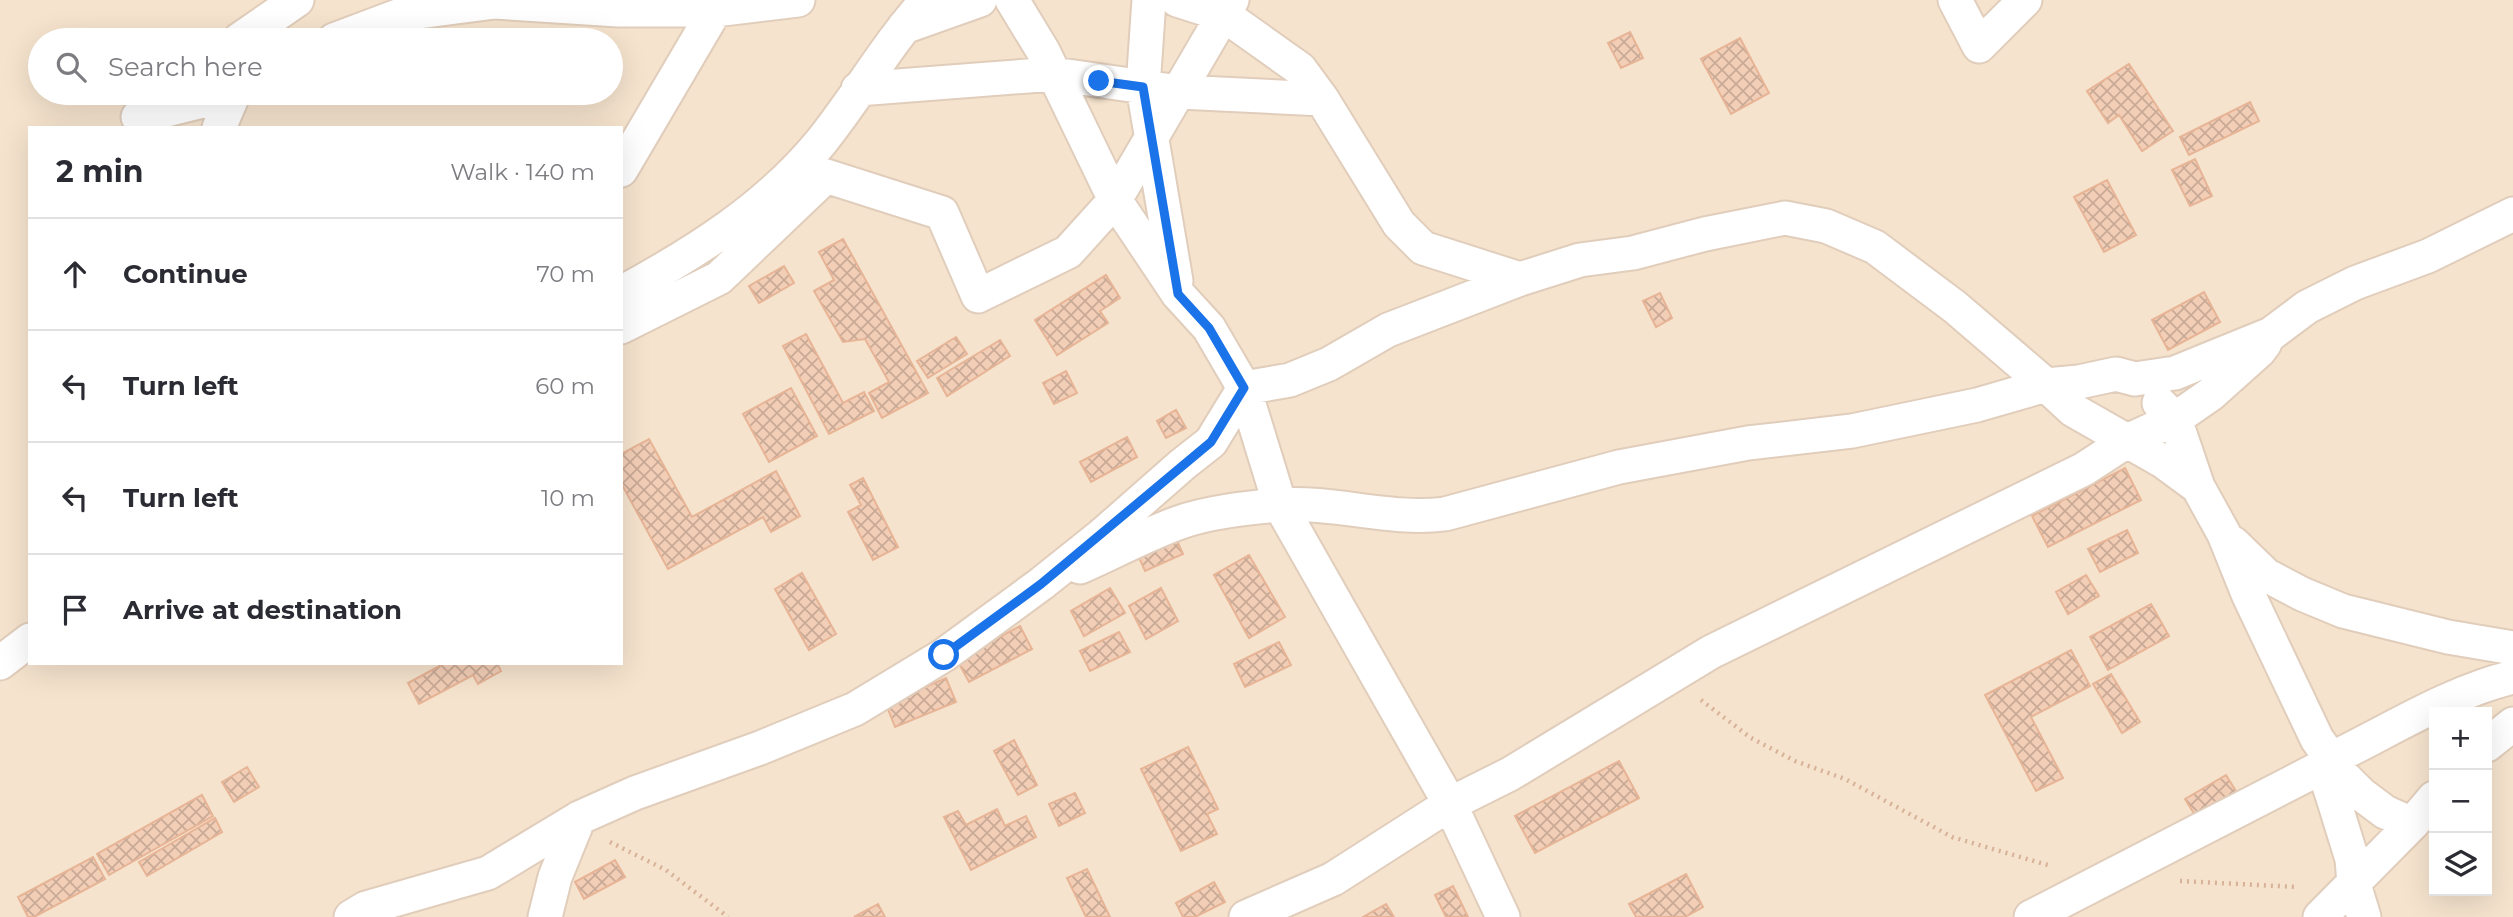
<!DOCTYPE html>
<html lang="en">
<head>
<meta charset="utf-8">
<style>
	body { margin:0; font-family:Montserrat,sans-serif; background:#f2f2f3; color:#2b2b33 }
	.controls { position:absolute; right:21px; bottom:21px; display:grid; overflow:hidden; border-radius:0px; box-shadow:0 7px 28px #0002 }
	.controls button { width:63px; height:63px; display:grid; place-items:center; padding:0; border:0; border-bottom:2px solid #e1e1e2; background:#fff; color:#2b2b33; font:35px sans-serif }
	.stop { position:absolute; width:21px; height:21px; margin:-16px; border:5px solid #1a73e8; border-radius:50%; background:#fff }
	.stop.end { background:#1a73e8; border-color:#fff; box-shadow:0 2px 7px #0008 }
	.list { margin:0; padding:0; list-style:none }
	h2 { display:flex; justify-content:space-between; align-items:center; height:91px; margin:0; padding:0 28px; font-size:30px }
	h2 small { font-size:23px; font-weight:400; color:#7c7c81 }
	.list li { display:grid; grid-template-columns:46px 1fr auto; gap:21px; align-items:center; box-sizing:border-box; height:112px; padding:0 28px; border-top:2px solid #e1e1e2 }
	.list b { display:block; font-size:26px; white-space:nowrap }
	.list em { font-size:23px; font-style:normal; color:#7c7c81 }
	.icon { flex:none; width:38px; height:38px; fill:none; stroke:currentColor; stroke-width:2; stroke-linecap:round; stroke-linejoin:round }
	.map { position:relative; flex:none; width:2513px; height:917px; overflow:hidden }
	.search { position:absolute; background:#fff; box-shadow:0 7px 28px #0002; left:28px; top:28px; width:595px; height:77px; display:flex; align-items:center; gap:18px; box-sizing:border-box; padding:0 24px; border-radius:38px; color:#7c7c81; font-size:26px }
	.panel { position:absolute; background:#fff; box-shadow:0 7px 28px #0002; left:28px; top:126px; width:595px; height:539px; border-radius:0px }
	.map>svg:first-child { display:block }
</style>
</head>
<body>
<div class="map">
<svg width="2513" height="917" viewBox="0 0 2513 917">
	<defs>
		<pattern id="building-cross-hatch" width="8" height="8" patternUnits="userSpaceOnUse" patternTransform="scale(1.75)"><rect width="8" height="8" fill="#f3ceb6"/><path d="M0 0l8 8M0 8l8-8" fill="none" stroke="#c9aa96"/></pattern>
	</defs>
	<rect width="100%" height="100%" fill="#fdf1df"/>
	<path fill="#f5e3cd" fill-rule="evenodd" d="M0,0h2513v917h-2513zM40,40h571v53h-571zM30,128h591v535h-591zM2434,712h53v179h-53z"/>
	<path fill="url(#building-cross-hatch)" stroke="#e7b496" stroke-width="2" d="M1630,32l13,26 -22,10 -13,-25z
		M1740,38l29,55 -38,21 -30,-55z
		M2129,64l44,67 -31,20 -23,-36 -11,8 -21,-32z
		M2250,102l9,19 -70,34 -9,-18z
		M2195,159l17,37 -22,10 -18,-36z
		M2107,180l29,55 -32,17 -30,-55z
		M843,239l85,154 -46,25 -13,-25 20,-11 -24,-43 -22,3 -29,-51 20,-11 -15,-28z
		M784,266l10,17 -35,20 -10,-17z
		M1106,275l14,23 -20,13 8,12 -51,32 -22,-35z
		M2204,292l16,30 -52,28 -16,-30z
		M1660,293l12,25 -16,9 -13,-26z
		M806,334l37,69 21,-11 10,19 -45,23 -46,-88z
		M956,337l11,17 -39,24 -11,-17z
		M1000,340l10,16 -63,40 -10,-18z
		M1066,371l11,22 -23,11 -11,-21z
		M791,388l26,48 -48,26 -26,-48z
		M1176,410l10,18 -20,10 -9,-17z
		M1127,437l10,20 -46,25 -11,-20z
		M649,439l43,78 84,-46 24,45 -29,16 -8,-15 -95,52 -47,-86v-29z
		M2125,468l16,32 -93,47 -16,-31z
		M863,478l35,69 -25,13 -25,-48 13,-7 -11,-20z
		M2127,530l11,23 -38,19 -12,-23z
		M1174,534l9,20 -38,17 -9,-20z
		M1249,555l36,62 -36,21 -35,-63z
		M802,573l34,61 -27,16 -34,-61z
		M2086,575l13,21 -31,18 -12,-22z
		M1110,588l15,25 -41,23 -13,-25z
		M1161,588l17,33 -32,18 -17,-33z
		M2151,604l18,32 -61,34 -18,-33z
		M1020,626l12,23 -63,33 -12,-22z
		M1119,632l11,20 -40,19 -10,-20z
		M1279,642l12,23 -46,22 -11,-23z
		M2071,650l19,36 -59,31 32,61 -27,13 -51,-96z
		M445,663h52l4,8 -23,13 -5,-9 -54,29 -11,-21z
		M2111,674l29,48 -18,11 -29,-49z
		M946,678l10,24 -61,25 -9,-23z
		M1014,740l23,45 -19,10 -24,-44z
		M1188,747l30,62 -11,5 10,20 -36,17 -40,-82z
		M1619,761l20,37 -104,55 -20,-37z
		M247,767l12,20 -25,15 -12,-20z
		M2226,775l13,21 -41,24 -13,-21z
		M1075,793l10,20 -26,13 -10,-22z
		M202,795l11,21 -104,59 -12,-21z
		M997,809l8,17 21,-10 10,21 -65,33 -27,-53 14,-6 8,14z
		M215,818l7,14 -75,44 -8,-14z
		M93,857l12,22 -71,38h-6l-10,-20z
		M615,860l10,17 -41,22 -9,-17z
		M1087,869l23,48h-24l-19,-39z
		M1686,874l17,33 -18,10h-49l-7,-13z
		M1214,882l11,20 -30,15h-12l-7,-14z
		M1453,886l15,31h-22l-11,-22z
		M878,904l7,13h-31z
		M1386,904l8,13h-31z"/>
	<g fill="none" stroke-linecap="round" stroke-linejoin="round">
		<defs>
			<path id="street" d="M1012,0l31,51 72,149 63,94 31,34 35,60 36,117 170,299 53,113
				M1149,0l-6,87 33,194
				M1177,0l47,15 76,54 22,30 77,125 24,24 97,31
				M1955,0l24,46 46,-46
				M904,27l76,-27
				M239,40l58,-40
				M334,40l69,-26 92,-12 123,8h97l83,-10
				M858,89l196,-15 125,18 143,7
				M138,117l97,-24
				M219,128l15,-35
				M621,170l100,-170
				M621,293c74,-40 147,-86 200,-151 37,-46 66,-98 106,-142
				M621,327l98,-49 107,-102 116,37 36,83 90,-44 47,-52 117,-200
				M2159,403l16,16 23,68 26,47 25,62 68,143 26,37 18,18 24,18 27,12
				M2233,543l33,32 36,19 41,17 105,26 65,11
				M1080,567c32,-14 65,-32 98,-44 29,-11 70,-15 101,-18 56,-4 111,16 166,9l174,-47 129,-24 104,-12 125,-26 69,-20 27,25 91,52 34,25
				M0,663l30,-23
				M2487,745l26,-21
				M2318,769l8,7 8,25 18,58 2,25 10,33
				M351,917l15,-9 122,-35 91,-55 56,-25 125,-45 95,-39 89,-54 97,-71 60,-48 82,-72 28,-22 33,-54 46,-8 39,-16 59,-34 132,-51 60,-19 53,-7 72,-19 80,-16 41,8 49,21 80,60 91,78 33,-3 37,-8 19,5 40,-6 96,-39 36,-27 48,-24 73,-27 85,-42
				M545,917l10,-40 24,-59
				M1246,917l87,-38 117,-75 60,-30 201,-122 373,-183 43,-28 48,-22 36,-25 48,-43 6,-8
				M2031,917l287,-148 13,-10c60,-29 117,-66 182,-82
				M2320,917l92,-93 22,-26"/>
		</defs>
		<use href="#street" stroke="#e1cdbb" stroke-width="37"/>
		<path stroke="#d8b199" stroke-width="4.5" stroke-dasharray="2 5" stroke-linecap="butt" d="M1701,700l50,38 44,23 50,18 107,58 99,29
			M610,842l56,28 62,47
			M2180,881l117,6"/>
		<use href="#street" stroke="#fff" stroke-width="33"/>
	</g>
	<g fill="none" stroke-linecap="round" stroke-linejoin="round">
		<path stroke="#1a73e8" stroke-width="9" d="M944,655l97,-71 170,-142 33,-54 -35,-60 -31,-34 -35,-207 -44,-6"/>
	</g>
</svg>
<div class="controls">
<button>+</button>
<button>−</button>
<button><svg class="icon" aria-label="layers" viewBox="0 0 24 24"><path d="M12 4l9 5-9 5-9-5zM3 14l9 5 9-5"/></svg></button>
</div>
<div class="stop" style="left:944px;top:655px"></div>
<div class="stop end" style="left:1099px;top:81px"></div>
<div class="search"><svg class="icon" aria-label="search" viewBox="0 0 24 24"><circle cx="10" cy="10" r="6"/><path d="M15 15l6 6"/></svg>Search here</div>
<section class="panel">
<h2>2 min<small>Walk · 140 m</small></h2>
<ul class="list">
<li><svg class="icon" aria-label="ahead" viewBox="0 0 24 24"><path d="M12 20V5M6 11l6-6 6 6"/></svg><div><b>Continue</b></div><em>70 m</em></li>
<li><svg class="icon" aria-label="left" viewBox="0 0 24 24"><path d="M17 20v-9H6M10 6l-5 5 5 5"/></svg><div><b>Turn left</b></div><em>60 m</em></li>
<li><svg class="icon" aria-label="left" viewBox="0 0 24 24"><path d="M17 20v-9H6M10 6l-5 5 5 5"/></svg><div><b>Turn left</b></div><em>10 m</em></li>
<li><svg class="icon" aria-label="arrive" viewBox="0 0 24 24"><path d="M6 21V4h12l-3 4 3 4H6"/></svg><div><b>Arrive at destination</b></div></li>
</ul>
</section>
</div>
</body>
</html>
